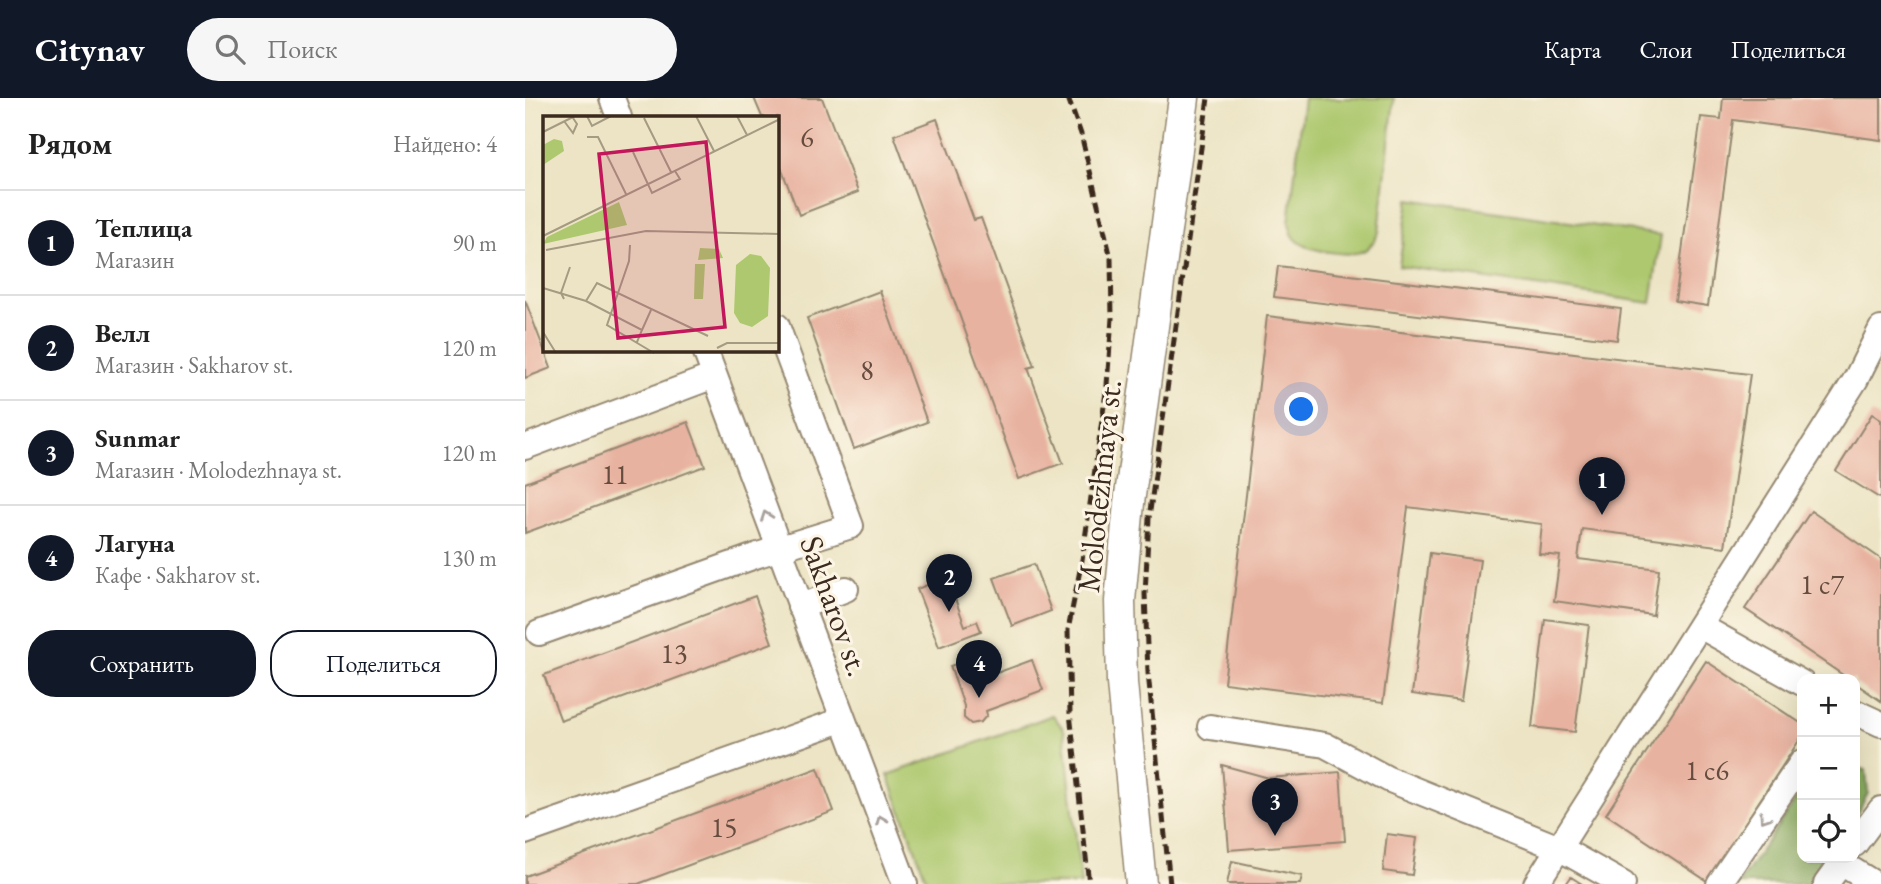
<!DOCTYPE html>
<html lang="ru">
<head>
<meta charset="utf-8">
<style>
	body { margin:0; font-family:"EB Garamond",serif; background:#f6f6f6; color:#222 }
	.controls { position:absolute; right:21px; bottom:21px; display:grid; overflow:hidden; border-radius:14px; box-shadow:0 7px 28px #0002 }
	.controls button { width:63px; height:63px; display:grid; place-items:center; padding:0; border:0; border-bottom:2px solid #e0e0e0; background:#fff; color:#222; font:35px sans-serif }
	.you { position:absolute; left:777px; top:312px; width:24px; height:24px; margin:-18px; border:5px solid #fff; border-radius:50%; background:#1a73e8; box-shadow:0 0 0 10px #1a73e833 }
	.badge { display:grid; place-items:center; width:46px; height:46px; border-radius:50%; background:#111827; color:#fff; font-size:23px; font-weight:700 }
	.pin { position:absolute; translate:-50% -58px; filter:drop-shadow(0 2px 4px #0008) }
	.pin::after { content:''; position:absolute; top:37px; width:24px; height:21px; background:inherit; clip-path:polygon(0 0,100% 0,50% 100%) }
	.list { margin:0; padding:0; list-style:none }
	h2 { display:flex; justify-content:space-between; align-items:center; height:91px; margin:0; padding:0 28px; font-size:30px }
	h2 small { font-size:23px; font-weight:400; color:#767676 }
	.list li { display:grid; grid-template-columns:46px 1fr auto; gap:21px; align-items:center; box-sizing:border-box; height:105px; padding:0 28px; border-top:2px solid #e0e0e0 }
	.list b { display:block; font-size:26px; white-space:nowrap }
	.list p { margin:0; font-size:23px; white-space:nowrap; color:#767676 }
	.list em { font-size:23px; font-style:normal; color:#767676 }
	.actions { display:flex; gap:14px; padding:21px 28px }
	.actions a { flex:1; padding:16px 0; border:2px solid #111827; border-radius:28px; text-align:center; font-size:24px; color:#111827 }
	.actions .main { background:#111827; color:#fff }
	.icon { flex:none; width:38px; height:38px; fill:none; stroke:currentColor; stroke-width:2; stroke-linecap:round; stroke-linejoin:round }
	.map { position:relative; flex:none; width:1356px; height:786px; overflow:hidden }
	header { display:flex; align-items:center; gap:42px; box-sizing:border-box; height:98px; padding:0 35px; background:#111827; color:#fff }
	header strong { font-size:33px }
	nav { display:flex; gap:38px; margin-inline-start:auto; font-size:24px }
	.search { width:490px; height:63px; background:#f6f6f6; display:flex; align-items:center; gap:18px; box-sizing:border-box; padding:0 24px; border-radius:38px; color:#767676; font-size:26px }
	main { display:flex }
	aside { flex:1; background:#fff }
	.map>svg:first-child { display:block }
</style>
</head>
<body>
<header>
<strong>Citynav</strong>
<div class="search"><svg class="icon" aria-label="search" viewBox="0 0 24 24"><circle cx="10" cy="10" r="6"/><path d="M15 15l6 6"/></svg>Поиск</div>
<nav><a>Карта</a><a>Слои</a><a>Поделиться</a></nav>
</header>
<main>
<aside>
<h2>Рядом<small>Найдено: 4</small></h2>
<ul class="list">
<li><span class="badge">1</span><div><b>Теплица</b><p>Магазин</p></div><em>90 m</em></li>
<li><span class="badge">2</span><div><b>Велл</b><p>Магазин · Sakharov st.</p></div><em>120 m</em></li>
<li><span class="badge">3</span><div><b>Sunmar</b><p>Магазин · Molodezhnaya st.</p></div><em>120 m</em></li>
<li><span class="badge">4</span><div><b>Лагуна</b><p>Кафе · Sakharov st.</p></div><em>130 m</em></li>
</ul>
<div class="actions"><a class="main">Сохранить</a><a>Поделиться</a></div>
</aside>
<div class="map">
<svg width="1356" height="786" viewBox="0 0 1356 786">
	<rect width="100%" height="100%" fill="#fcf5e5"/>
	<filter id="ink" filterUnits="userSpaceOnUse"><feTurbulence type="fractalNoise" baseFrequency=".0143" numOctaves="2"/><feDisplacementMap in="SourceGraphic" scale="14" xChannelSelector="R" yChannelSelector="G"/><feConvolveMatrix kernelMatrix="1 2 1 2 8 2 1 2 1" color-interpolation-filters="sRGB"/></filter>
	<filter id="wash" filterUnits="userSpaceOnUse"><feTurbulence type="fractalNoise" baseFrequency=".00686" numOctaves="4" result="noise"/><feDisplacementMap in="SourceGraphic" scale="28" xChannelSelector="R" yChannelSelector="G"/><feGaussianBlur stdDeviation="1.57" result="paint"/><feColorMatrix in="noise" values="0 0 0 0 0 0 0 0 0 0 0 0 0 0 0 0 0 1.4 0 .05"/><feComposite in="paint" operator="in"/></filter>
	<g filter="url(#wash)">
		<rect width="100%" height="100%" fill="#ece4c4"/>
		<path fill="#adc86e" stroke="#747946" stroke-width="2" d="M779,0h90l-15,134c-4,7 -7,14 -14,18 -11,8 -55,1 -66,-8 -7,-5 -8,-11 -10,-19z
			M884,101l252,36 -10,68 -252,-37z
			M528,617l11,15 17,154h-153l-40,-109z"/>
		<path fill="#8aac61" stroke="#626b40" stroke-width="2" d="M1330,669l11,3 2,23 -13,25z
			M1277,693v67h33l-21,26h-76z"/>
		<g id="blocks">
			<path fill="#e8b2a0" d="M229,0h68l36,94 -59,23 -22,-58v-40h-15z
				M1198,0h158v42l-148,-20 -25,186 -33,-5 26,-184 20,2z
				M412,21l37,101 7,-2 54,148 -7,2 35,95 -44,16 -125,-344z
				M753,168l343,43 -4,31 -343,-43z
				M355,193l47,131 -73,27 -47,-131z
				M0,202l26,68 -26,10z
				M742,218l483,58 -25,173 -143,-18 -4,30 81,10 -6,46 -99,-14 6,-45 -21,-2 3,-30 -134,-17 -25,196 -159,-20z
				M1347,316l9,6v79l-45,-28z
				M163,324l17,44 -180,67v-50z
				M1286,413l70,48v142l-26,-18v-4h-6l-104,-70z
				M905,455l50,7 -19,141 -49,-7z
				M509,466l17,47 -39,15 -18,-48z
				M422,479l18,49 12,-5 4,10 -42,16 -22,-58z
				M230,498l17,47 -211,78 -17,-46z
				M1020,521l44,6 -14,107 -43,-5z
				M461,555l8,21 38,-14 11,30 -57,21 1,4 -6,7 -10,2 -7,-6v-12l-14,-40z
				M1181,563l96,63v12l-95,145 -101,-67z
				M697,667l47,13 71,-6 5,69 -116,9z
				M293,670l16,43 -196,73h-113v-8z
				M862,736l30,4 -5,37 -29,-4z
				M707,763l70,15 -2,8h-73z
				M1046,779l11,7h-16z"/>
		</g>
	</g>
	<g filter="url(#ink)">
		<use href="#blocks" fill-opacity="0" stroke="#948771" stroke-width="2"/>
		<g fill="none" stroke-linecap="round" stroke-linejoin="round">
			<defs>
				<path id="minor" d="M87,0l7,19
					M180,252l200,534
					M0,349l189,-71
					M275,509l46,-18
					M1175,528l102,57
					M14,535l219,-78 93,-29 -74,-200
					M1330,614l26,12
					M685,629l115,18 63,34 171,69 64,36
					M0,734l317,-112
					M1330,746l26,-35
					M1316,765l34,21
					M1011,786l320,-505 25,-50
					M1194,786l83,-122
					M1301,786l19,-26"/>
				<path id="major" d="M616,786l-19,-201 -2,-82 9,-98 55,-405"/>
			</defs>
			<use href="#minor" stroke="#948771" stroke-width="28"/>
			<use href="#major" stroke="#948771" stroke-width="33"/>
			<use href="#minor" stroke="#fff" stroke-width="24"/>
			<use href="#major" stroke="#fff" stroke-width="30"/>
			<path stroke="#3b2a1e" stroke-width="5" stroke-dasharray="10 5" stroke-linecap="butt" d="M543,0l13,36 30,124 1,60 -5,67 -25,175 -14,70 2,83 19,171
				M645,786l-22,-211 -3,-79 4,-76 59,-420"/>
		</g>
		<defs><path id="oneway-chevron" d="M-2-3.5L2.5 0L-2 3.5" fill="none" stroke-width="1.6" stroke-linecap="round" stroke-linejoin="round" transform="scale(1.75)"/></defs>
		<g stroke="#a79f9a">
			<use href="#oneway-chevron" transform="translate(241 418) rotate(-110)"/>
			<use href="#oneway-chevron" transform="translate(1239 720) rotate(124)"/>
			<use href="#oneway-chevron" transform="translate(356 722) rotate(-111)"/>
		</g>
	</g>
	<g text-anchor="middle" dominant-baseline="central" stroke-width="6" stroke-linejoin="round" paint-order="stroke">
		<g font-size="28" fill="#664c3e">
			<text x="282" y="39">6</text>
			<text x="342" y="272">8</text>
			<text x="90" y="376">11</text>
			<text x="1297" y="486">1 с7</text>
			<text x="149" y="555">13</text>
			<text x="1182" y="672">1 с6</text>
			<text x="199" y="729">15</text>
		</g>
		<g font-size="32" fill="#3b2a1e" stroke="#fcf5e5">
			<text transform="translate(574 388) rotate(-84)">Molodezhnaya st.</text>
			<text transform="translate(310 508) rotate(70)">Sakharov st.</text>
		</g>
	</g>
	<g transform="translate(18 18)">
		<rect width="236" height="236" fill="#ece4c4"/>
		<path d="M11,23l8,2 2,10 -21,14v-20zM76,86l8,23 -84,19 4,-7zM157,132l19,1 4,9 -25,2zM207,138l11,2 9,12 -2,48 -16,11 -12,-4 -6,-10 2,-48zM152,148h10l-2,35h-9z" fill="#adc86e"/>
		<path fill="none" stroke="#a59a82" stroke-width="2" d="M44,0l5,10 19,-10M153,0l18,35M194,0l10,19M101,2l27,54M21,5l9,12 4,-9 -4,-6M0,16l32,-16M44,21h11l28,57M90,36l19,41 28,-14 -5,-8M0,120l237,-117M87,129l-1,16 -22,64 47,28M3,134l100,-19 134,3M0,172l43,13 56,29 -5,12M21,183l-3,-6 9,-26M43,185l11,-18 111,53M99,214l9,-20M0,216l13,21M174,232l10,-5h53"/>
		<path fill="#c2185b" fill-opacity="0.15" stroke="#c2185b" stroke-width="3.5" d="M163,26l19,185 -107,11 -19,-184z"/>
		<rect width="236" height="236" fill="none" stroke="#3b2a1e" stroke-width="3.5"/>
	</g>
</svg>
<div class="controls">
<button>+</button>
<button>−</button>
<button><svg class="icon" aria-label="locate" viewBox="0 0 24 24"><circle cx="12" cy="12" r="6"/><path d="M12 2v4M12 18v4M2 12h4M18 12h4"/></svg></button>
</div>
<div class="you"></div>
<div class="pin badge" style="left:1077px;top:417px">1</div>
<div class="pin badge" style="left:424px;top:514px">2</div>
<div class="pin badge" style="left:750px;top:738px">3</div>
<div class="pin badge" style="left:454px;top:600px">4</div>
</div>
</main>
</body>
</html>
